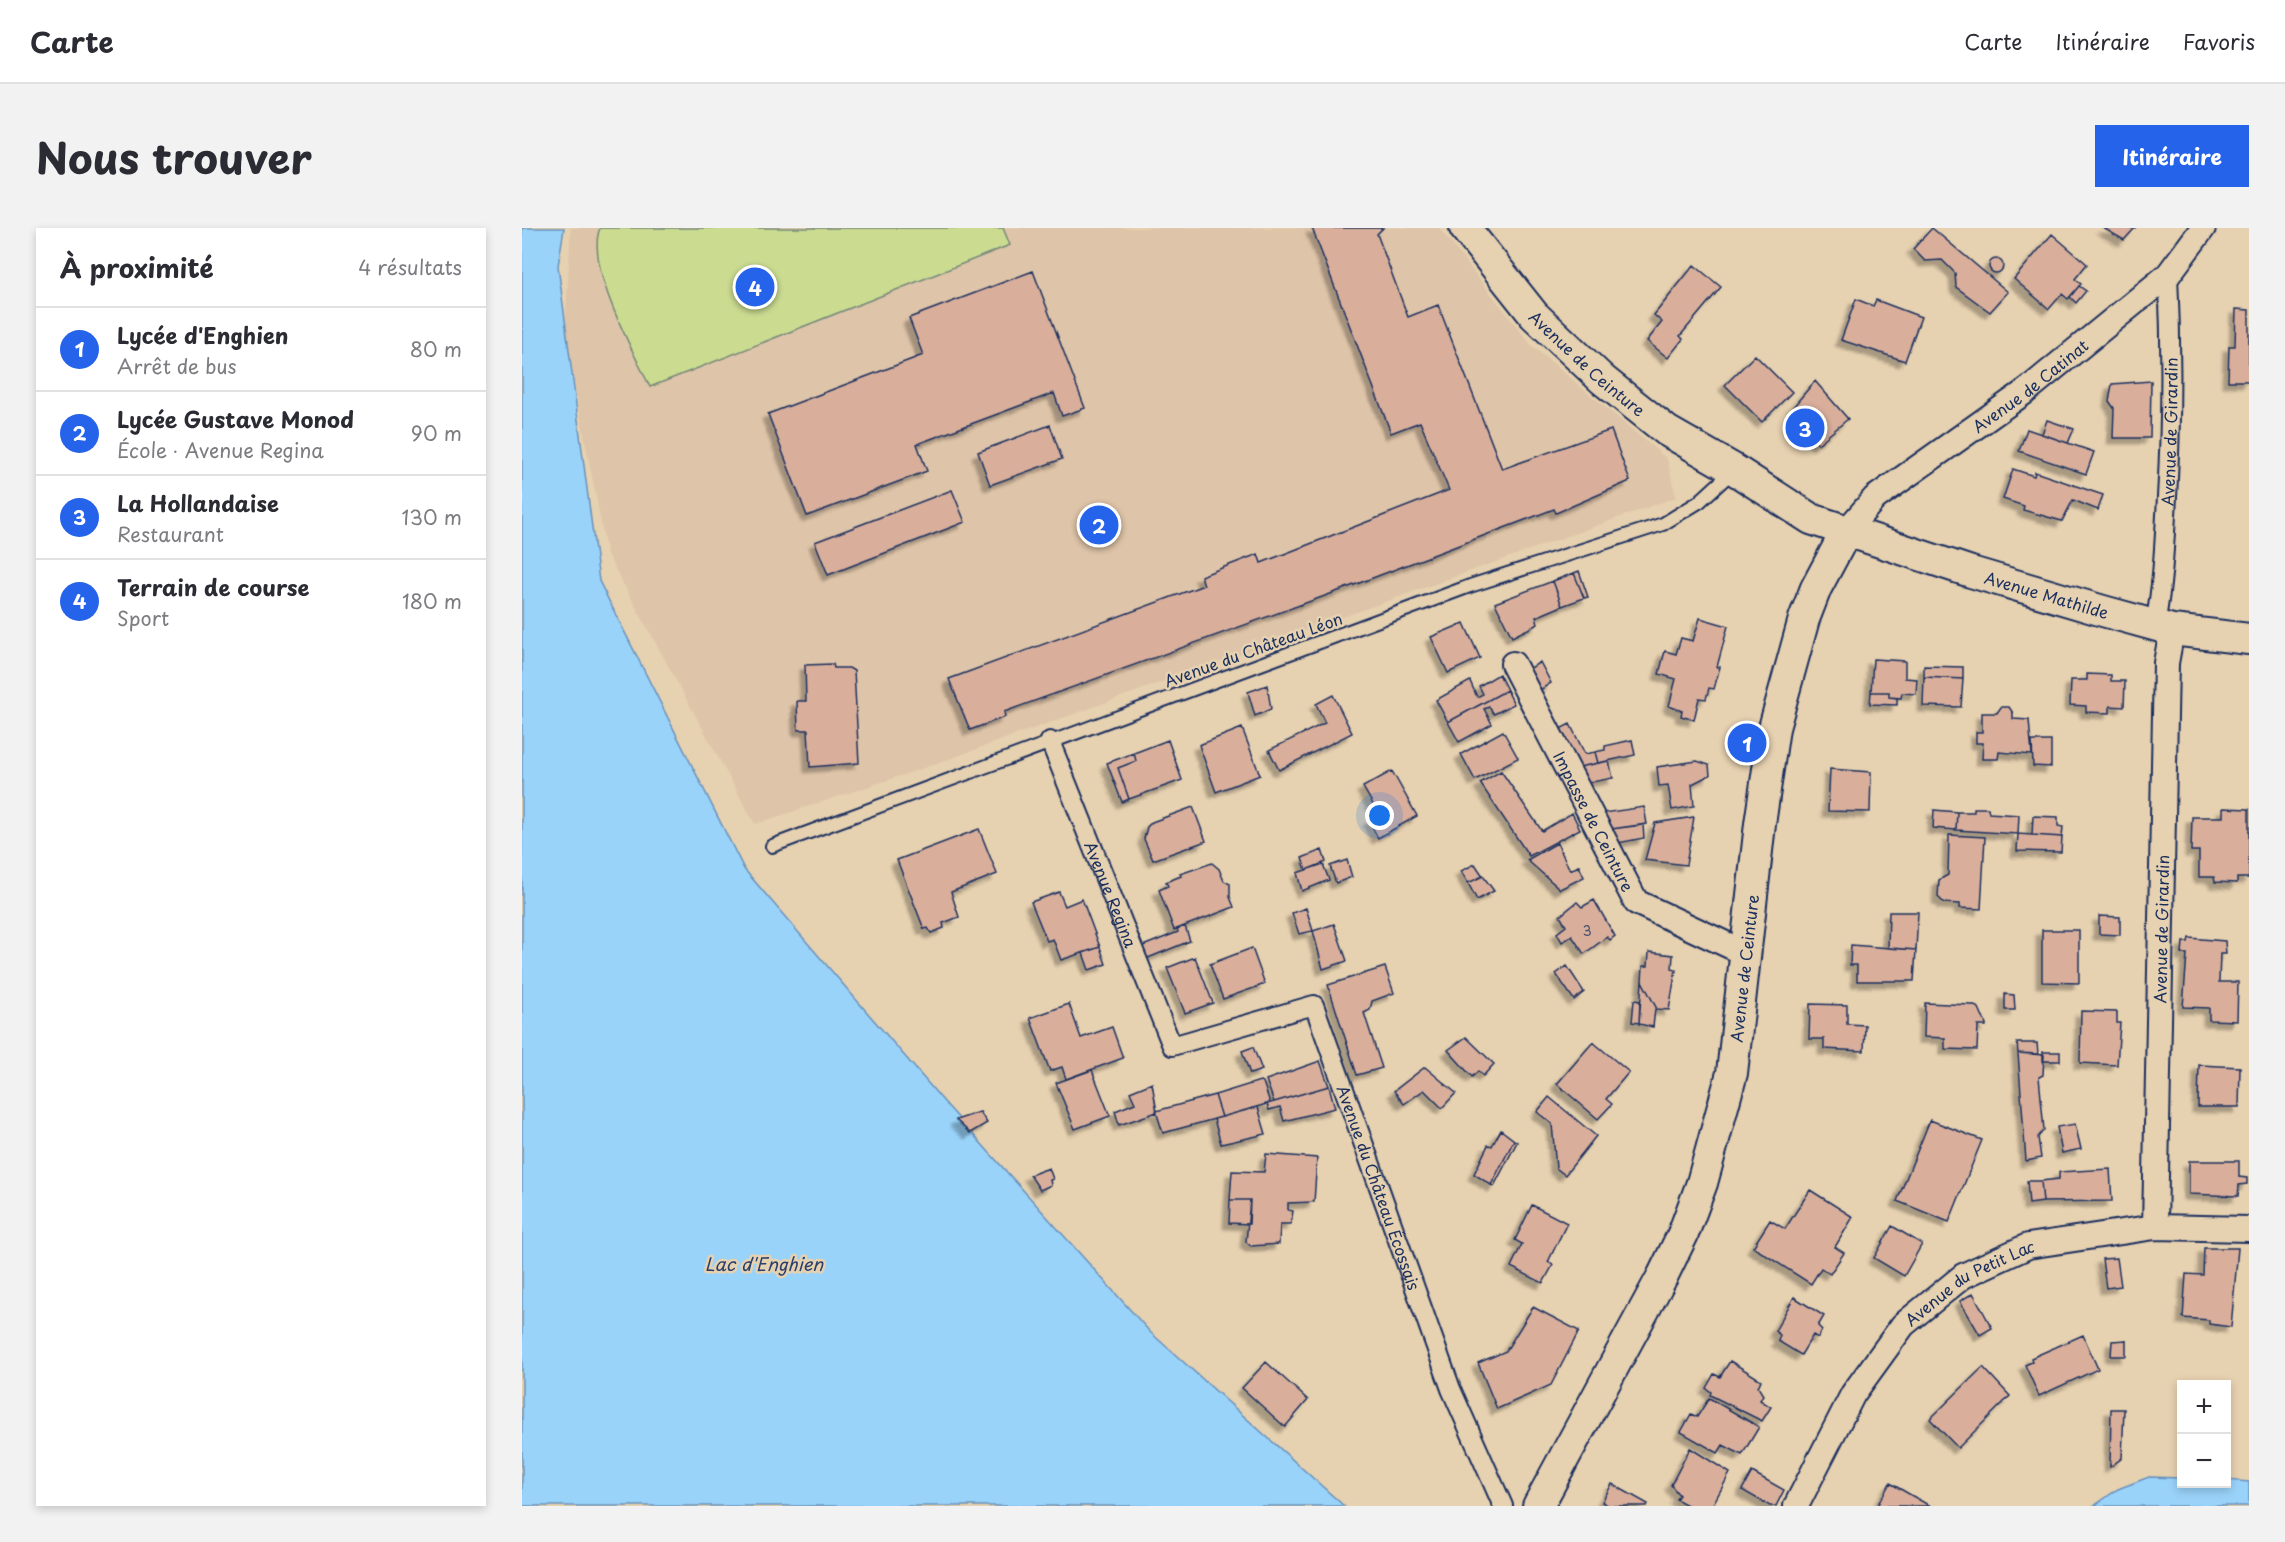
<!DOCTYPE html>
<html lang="fr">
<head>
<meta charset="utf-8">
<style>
	body { margin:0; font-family:"Playpen Sans",sans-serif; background:#f2f2f3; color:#2b2b33 }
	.controls { position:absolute; right:18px; bottom:18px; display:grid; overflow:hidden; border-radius:0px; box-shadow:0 3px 9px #0003 }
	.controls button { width:54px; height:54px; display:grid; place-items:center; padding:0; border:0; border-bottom:2px solid #e1e1e2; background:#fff; color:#2b2b33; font:30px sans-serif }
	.you { position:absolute; left:858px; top:588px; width:21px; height:21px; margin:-15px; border:4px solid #fff; border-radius:50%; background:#1a73e8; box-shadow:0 0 0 9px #1a73e833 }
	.badge { display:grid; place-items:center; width:39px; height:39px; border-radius:50%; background:#2563eb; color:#fff; font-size:20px; font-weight:700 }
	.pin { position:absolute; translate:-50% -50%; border:3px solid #fff; box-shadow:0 2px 6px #0006 }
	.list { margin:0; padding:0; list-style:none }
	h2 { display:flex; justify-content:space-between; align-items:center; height:78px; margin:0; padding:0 24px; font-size:26px }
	h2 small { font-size:20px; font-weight:400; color:#7c7c81 }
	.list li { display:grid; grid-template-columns:39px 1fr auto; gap:18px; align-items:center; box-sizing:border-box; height:84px; padding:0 24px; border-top:2px solid #e1e1e2 }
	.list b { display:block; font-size:22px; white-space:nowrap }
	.list p { margin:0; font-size:20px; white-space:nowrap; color:#7c7c81 }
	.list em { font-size:20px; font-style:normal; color:#7c7c81 }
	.map { position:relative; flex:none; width:1727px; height:1278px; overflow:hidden; border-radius:0px }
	header { display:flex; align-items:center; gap:36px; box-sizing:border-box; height:84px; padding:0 30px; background:#fff; border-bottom:2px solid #e1e1e2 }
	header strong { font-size:28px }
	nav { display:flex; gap:33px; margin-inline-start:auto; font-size:21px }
	.intro { display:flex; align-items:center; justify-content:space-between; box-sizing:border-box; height:144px; padding:0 36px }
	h1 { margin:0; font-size:42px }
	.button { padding:15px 27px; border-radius:0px; background:#2563eb; color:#fff; font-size:21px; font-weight:700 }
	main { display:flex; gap:36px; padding:0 36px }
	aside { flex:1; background:#fff; border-radius:0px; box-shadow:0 3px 9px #0003 }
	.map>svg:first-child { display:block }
</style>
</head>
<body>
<header>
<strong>Carte</strong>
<nav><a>Carte</a><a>Itinéraire</a><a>Favoris</a></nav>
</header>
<div class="intro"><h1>Nous trouver</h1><a class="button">Itinéraire</a></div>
<main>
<aside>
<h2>À proximité<small>4 résultats</small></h2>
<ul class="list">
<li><span class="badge">1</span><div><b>Lycée d'Enghien</b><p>Arrêt de bus</p></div><em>80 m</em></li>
<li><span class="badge">2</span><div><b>Lycée Gustave Monod</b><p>École · Avenue Regina</p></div><em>90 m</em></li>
<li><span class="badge">3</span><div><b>La Hollandaise</b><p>Restaurant</p></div><em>130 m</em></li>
<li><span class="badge">4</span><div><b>Terrain de course</b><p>Sport</p></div><em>180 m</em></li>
</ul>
</aside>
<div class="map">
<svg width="1727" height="1278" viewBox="0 0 1727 1278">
	<defs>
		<filter id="shadow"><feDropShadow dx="-5.5" dy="5.5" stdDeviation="1.5" flood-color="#0004"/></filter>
	</defs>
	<rect width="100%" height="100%" fill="#e6d1b0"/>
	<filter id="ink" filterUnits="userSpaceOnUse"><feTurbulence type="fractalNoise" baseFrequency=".0167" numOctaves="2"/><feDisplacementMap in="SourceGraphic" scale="12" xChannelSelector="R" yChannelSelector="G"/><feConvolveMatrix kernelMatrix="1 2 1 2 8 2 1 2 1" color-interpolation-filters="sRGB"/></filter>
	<g filter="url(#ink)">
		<path fill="#dec4a8" d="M49,0h868l93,118 135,113 9,38 -752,271 -169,56 -148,-270 -42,-218z"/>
		<path fill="#cbdc91" stroke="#738678" stroke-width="1.5" d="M78,0h403l7,17 -360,142c-17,-36 -65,-122 -50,-159z"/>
		<path fill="#9ad3fa" stroke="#6791bc" stroke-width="1.5" d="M0,0h42l-6,38 41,315 145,288 201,234 205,229 194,174h-822z
			M1627,1249l32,1 1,6h44l1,-4 22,2v24h-155l24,-17z"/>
		<path fill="#d9af9b" stroke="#1b2f5e" stroke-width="1.5" filter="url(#shadow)" d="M790,0h71l-6,6 31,83 30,-12 64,164 109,-39 19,51 -74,32 -2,-4 -221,84 -329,119 1,5 -35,13 -21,-51 255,-94 -3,-9 57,-22 3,9 188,-73 -29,-68 -29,11z
			M1410,0l76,64 -18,20 -34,-25 -1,-14 -13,-13 -17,1 -12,-12z
			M1581,0h32l-11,12z
			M1530,6l35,30 -12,15 6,5 -2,2 -11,13 -6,-5 -13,15 -35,-30z
			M1467 38a7 7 0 1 1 14 0a7 7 0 1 1-14 0Z
			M1172,37l27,22 -41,49 3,3 -15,19 -21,-17 15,-19 -8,-7z
			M511,43l52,137 -23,8 -8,-23 -137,51 10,27 -120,45 -39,-102 155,-59 -14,-37z
			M1557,58l7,5 -10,12 -6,-6z
			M1334,71l17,7 3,-6 45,17 -16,44 -64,-21z
			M1714,81l13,1v71h-21l1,-35h6z
			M1233,127l37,37 -30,30 -37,-37z
			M1293,153l33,38 -30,25 -23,-25 4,-5 -6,-7z
			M1629,153l-1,57h-37l1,-30 -5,-7 3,-17z
			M1525,192l27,9 -6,14 -26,-9z
			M528,197l12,34 -72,26 -12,-33z
			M1505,201l67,23 -8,22 -67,-23z
			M1491,241l21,7 1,-4 68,23 -5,15 -25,-10 -11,21 -39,-11 1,-4 -21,-7z
			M430,262l13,32 -137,53 -13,-33z
			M1057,343l9,26 -4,1 -10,-25z
			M1052,345l10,25 -22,8 -9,-25z
			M1031,353l9,25 -26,11 2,7 -26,13 -17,-34z
			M1178,390l28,8 -11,41h3l-6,22 -5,-1 -3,11 -7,-1 -5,22 -13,-4 1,-5 -13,-5 7,-27 -17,-5 6,-23 11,3 5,-16 12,3z
			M942,395l16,35 -32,15 -17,-36z
			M1351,431l32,2v17l12,1 -1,15 -14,-1 -1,5 -12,-1v-5h-18z
			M1018,434l11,21 -11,7 -11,-21z
			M311,436l1,4h15l5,3 5,92 -49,4 -2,-37h-10l-1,-29h9l-1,-36z
			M1402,438l39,1v12l-39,-2z
			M977,446l8,16 -59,32 -12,-22 34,-19 7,16 6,-3 -4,-8z
			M1565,446l24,1v6h14l-1,26 -14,-1v7l-24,-1v-6l-16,-1 1,-25h16z
			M1402,449l39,2 -2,28 -38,-1z
			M745,457l4,24 -16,7 -7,-24z
			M985,462l7,14 -20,10 -5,-7 -5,2 8,15 -33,18 -11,-20z
			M1349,464h18v5l8,1v7l-27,-1z
			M811,467l19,38 -73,37 -10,-20 56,-27 -9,-19z
			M1479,479h8l4,6v6l16,1 3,35 -33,-3 -1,7h-16l1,-16h-7v-11h6v-19h15z
			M1048,496l15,30 10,-2 3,11 -19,4 -19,-38z
			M720,500l18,47 -44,17 -17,-47z
			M981,503l15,27 -43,22 -14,-26z
			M646,512l14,40 -53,19 -11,-31 18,-7 -2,-8z
			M1110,512l3,15 -37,8 -3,-11 10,-2v-4z
			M1510,513h19v26l-18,-1z
			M612,525l2,8 -18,7 11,31 -7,3 -15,-39z
			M1087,533l4,17 -26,5 -8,-16z
			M1175,533l12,4 1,10 -18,9 2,22 -22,4 -4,-25 -9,1 -2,-19z
			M1308,541l41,3 -1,40 -42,-1z
			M870,543l25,45 -39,22 -9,-17 10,-6 -16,-28z
			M979,543l41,60 30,-18 8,16 -51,27 -49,-73z
			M671,579l13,34 -53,19 -9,-21 3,-12 5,-5z
			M1122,579l3,17 -36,5 -8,-16z
			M1452,580h14l1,5 30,2 -1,19 -62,-4 1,-18h17z
			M1701,580l26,1v69h-12v5l-22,-1 -1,-5h-15v-26h-8l1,-34h31z
			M1412,582l23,2 -1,18 -23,-2z
			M1511,588l25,1v9l5,1 -1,10 -30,-2z
			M1172,589l-8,48 -41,-5 10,-37z
			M1121,597l1,13 -26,5 -7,-14z
			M457,601l18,45 -46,18 8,25 -16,6 1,5 -13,5 -3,-5 -4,1 -27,-69z
			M1496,606l44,3 -1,15 -44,-1z
			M1427,607l36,2 -4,72 -21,-1v-4l-16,-1 -6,-6 1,-17 9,-5z
			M1035,615l13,27 9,-4 5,11 -24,12 -33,-29z
			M800,622l4,12 -20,8 -4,-12z
			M825,632l5,17 -16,6 -6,-17z
			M690,635l7,6 5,12 6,3v13l4,10 -60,23 -15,-40 9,-4 -2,-4 15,-6 -1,-2z
			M801,636l6,16 -27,11 -5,-18z
			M953,636l8,12 -15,7 -7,-12z
			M961,648l11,15 -17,9 -9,-17z
			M537,664l6,14 17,-7 18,48 -39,13 -8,-21 -6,2 -16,-39z
			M1072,672l21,36 -5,4 -3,-3 -23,17 -12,-18 -10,6 -5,-9 9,-7 -6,-10 17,-14 5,5z
			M784,680l7,23 -14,3 -7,-21z
			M1367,684h29l-2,38 -28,-2z
			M1577,688l21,1v18l-21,-1z
			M812,696l13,37 -24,8 -10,-38z
			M663,698l5,15 -47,19 -5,-12 40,-16 -1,-3z
			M1520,702h37v53l-37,-1z
			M1667,710l36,3 1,13h-6l-1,28h19l-1,39 -28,-1v-12l-26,-1 4,-53h-5l1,-12h5z
			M1329,717l65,5 -2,31h-57v-16h-7z
			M578,719l6,17 -17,6 -6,-17z
			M730,720l13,36 -42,15 -13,-35z
			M1127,724l24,3 -1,14 4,1 -7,40 -12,-1 -15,-28 1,-15h5z
			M673,729l18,46 -28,10 -18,-45z
			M1045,738l17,26 -10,8 -18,-26z
			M863,739l9,26 -22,8 -2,9 -6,3 18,55 -25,7 -29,-90z
			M1120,753l15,28h-2l-2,18 -14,-3z
			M1483,766l9,1 1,15h-10z
			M1112,772l6,1 -1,22 -7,-1z
			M1403,775l47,2 7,3 7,16v2h-8l-1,24 -32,-1v-11l-21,-1z
			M547,776l12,34 31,-11 11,31 -57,21 -4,-12 -12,4 -20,-53z
			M1288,776l37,1v19l18,1 -1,26 -40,-2v-10h-15z
			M1559,783l36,1v11h3l-3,42 -37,-2z
			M944,809l28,27 -11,12 -5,-5 -6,6 -24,-27z
			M1071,814l36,30 -23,27 6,5 -14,15 -41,-35z
			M1495,815h20l1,11 -20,-1z
			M731,819l9,23 -12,4 -8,-23z
			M1521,824h17v9h-17z
			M1496,825l26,2 -1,20 -4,2 5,53 -6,7 3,21 -15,3z
			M798,833l9,25 -55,16 -8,-22z
			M1677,837l41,2 -1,40h-41z
			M903,839l31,26 -14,15 -18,-18 -20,14 -10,-13z
			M570,842l18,46 -35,13 -19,-46z
			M738,853l3,1 7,21 -48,14 -7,-22z
			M630,855l5,29 -38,13 -4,-14 20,-8 -5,-11z
			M807,858l6,22 -51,13 -4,-14 -11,3 -2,-6z
			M693,867l7,22 -59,16 -7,-22z
			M1027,869l47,39 -31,39 -9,-7 -4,-44 -15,-12z
			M736,879l8,27 -45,10 -7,-25z
			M458,884l7,11 -17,10 -14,-13z
			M1408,892l52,20 -33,82 -52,-21z
			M1553,896l6,25 -19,4 -5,-26z
			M979,902l13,10 -23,45 -17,-11 14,-29 4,1z
			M992,912l3,2 -23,44 -3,-1z
			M744,926l51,4 -3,44 -26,1v7l5,1 -2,13h-11l-1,20 -28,2 -5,-4 4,-42h-20l2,-29 32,1z
			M1667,933h50v16l8,1v6l-8,1 -1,11 -49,-2z
			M527,940l4,11 -3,1 1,5 -11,5 -10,-15z
			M1588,941l2,32 -69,1 -2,-21 18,-2v-7z
			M1505,953h14l2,21 -14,2z
			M1288,962l43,27 -18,30 9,6 -14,21 -9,-6 -10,16 -58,-37 17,-27 15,9z
			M708,972h20l-1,24 -20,-1z
			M1010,977l35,18 -19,39 5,3 -10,18 -32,-16 11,-23 -7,-4z
			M1370,998l30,18 -18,32 -30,-18z
			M1682,1020h34l-7,79 -22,-3v-4l-26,-2 3,-44 17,1z
			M1595,1030l4,28 -15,2 -4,-29z
			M1451,1065l19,35 -12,7 -20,-34z
			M1272,1069l30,19 -6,10 4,4 -4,8 -5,-3 -12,20 -23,-14 2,-6 -5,-4z
			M1011,1079l46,24 -28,54 -54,24 -19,-46 28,-12z
			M1561,1107l15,34 -59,27 -14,-31 7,-3 -1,-4z
			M1604,1112v16h-15l1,-15z
			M1208,1133l31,19 -3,7 5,8 -3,5 11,7 -9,14 -52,-26 1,-3 -5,-4 8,-14 6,3z
			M744,1134l42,38 -23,27 -43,-39z
			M1461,1139l27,29 -52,52 -28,-29z
			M1187,1170l50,29 -17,28 -19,-10 -5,8 -37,-21 10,-18 6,3z
			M1589,1181h13l-2,49 -12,9z
			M1168,1220l40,25 -18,33h-23l-13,-7 3,-4 -8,-10z
			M1230,1244l32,18 -8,16h-6l-28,-16z
			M1368,1255l40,23h-53z
			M1090,1256l36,20 -1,2h-38l-7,-4z"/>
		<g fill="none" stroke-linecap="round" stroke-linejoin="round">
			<defs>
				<path id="service" d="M250,618l698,-260 193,-62 36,-22 35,-32"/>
				<g id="pedestrian">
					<path id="s1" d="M1633,397c7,-37 9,-73 11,-110 5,-80 6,-160 2,-240"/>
					<path id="s2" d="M528,513l122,305 142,-41 137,384 52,117"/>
				</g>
				<g id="minor">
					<path id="s3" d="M1325,302l28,-32 151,-107 142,-116 35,-47"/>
					<path id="s4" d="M991,436l123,238 111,52"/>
					<path id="s5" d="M1633,999l11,-564 6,-33"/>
					<path id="s6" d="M1274,1278l57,-112 50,-69 60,-49 65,-30 127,-19 94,2"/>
				</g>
				<g id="tertiary">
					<path id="s7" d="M943,0l69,87 69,65 64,51 68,39 76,49 160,53 132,39 69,19 77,9"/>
					<path id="s8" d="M1016,1278l124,-229 21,-43 19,-51 30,-110 28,-249 14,-96 30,-109 12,-31 31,-58"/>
				</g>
			</defs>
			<use href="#service" stroke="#1b2f5e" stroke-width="16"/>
			<use href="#pedestrian" stroke="#1b2f5e" stroke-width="22"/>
			<use href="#minor" stroke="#1b2f5e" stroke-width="28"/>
			<use href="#tertiary" stroke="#1b2f5e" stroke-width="34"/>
			<use href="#service" stroke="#e6d1b0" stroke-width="12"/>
			<use href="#pedestrian" stroke="#e6d1b0" stroke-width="18"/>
			<use href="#minor" stroke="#e6d1b0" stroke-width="24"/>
			<use href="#tertiary" stroke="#e6d1b0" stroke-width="30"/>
		</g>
	</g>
	<g text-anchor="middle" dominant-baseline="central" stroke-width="5" stroke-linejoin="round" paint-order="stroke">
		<g font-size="14" fill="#4a4f6d">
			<text x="1065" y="702">3</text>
		</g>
		<g font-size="16" fill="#1b2f5e" stroke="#e6d1b0">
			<text stroke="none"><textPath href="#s7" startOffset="183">Avenue de Ceinture</textPath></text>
			<text stroke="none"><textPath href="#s3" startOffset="234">Avenue de Catinat</textPath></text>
			<text stroke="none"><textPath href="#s1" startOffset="194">Avenue de Girardin</textPath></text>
			<text stroke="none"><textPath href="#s7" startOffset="704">Avenue Mathilde</textPath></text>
			<text transform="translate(731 421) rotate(-20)">Avenue du Château Léon</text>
			<text stroke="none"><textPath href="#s4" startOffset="177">Impasse de Ceinture</textPath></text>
			<text stroke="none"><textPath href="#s2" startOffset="165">Avenue Regina</textPath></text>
			<text stroke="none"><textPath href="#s5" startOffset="298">Avenue de Girardin</textPath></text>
			<text stroke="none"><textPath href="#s8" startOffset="582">Avenue de Ceinture</textPath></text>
			<text stroke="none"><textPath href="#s2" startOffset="670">Avenue du Château Écossais</textPath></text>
			<text stroke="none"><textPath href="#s6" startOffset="291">Avenue du Petit Lac</textPath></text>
		</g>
		<g font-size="18" font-style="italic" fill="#283f6e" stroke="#e6d1b0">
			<text x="242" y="1035">Lac d'Enghien</text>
		</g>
	</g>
</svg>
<div class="controls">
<button>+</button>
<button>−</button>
</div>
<div class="you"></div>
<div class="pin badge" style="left:1225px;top:515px">1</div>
<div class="pin badge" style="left:577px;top:297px">2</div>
<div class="pin badge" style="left:1283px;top:200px">3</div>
<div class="pin badge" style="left:233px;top:59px">4</div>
</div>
</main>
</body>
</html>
